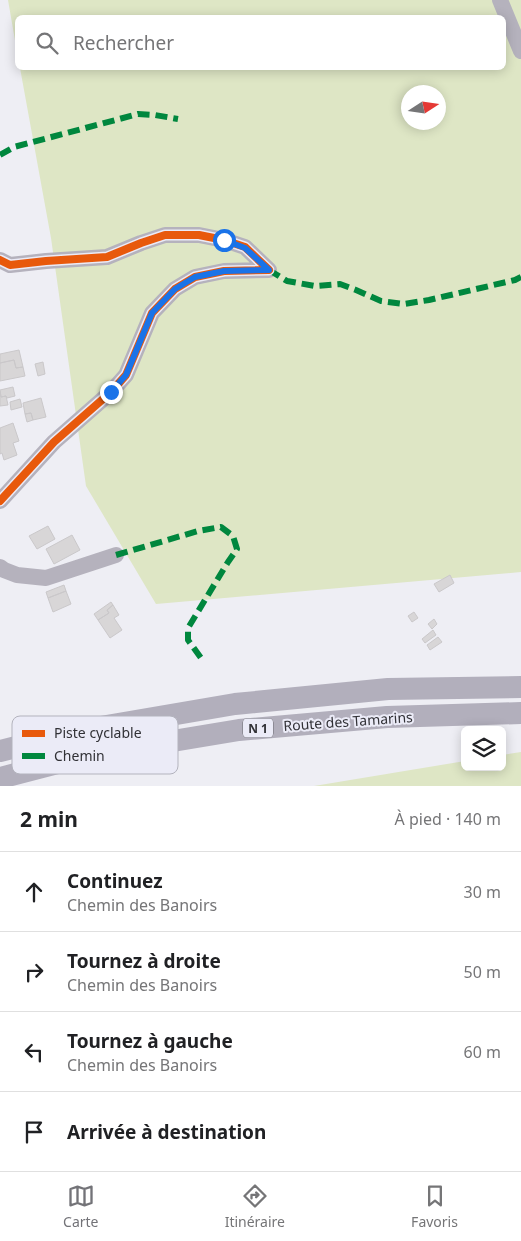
<!DOCTYPE html>
<html lang="fr">
<head>
<meta charset="utf-8">
<style>
	body { margin:0; font-family:"Noto Sans",sans-serif; background:#f6f6f6; color:#202124 }
	.controls { position:absolute; right:15px; bottom:15px; display:grid; overflow:hidden; border-radius:8px; box-shadow:0 2px 12px #0003 }
	.controls button { width:45px; height:45px; display:grid; place-items:center; padding:0; border:0; border-bottom:1px solid #e0e0e0; background:#fff; color:#202124; font:25px sans-serif }
	.compass { position:absolute; left:401px; top:85px; width:45px; height:45px; border-radius:50%; background:#fff; box-shadow:0 2px 12px #0003; rotate:78deg }
	.stop { position:absolute; width:15px; height:15px; margin:-11px; border:4px solid #1a73e8; border-radius:50%; background:#fff }
	.stop.end { background:#1a73e8; border-color:#fff; box-shadow:0 1px 5px #0008 }
	.list { margin:0; padding:0; list-style:none }
	h2 { display:flex; justify-content:space-between; align-items:center; height:65px; margin:0; padding:0 20px; font-size:21px }
	h2 small { font-size:16px; font-weight:400; color:#757577 }
	.list li { display:grid; grid-template-columns:32px 1fr auto; gap:15px; align-items:center; box-sizing:border-box; height:80px; padding:0 20px; border-top:1px solid #e0e0e0 }
	.list b { display:block; font-size:19px; white-space:nowrap }
	.list p { margin:0; font-size:16px; white-space:nowrap; color:#757577 }
	.list em { font-size:16px; font-style:normal; color:#757577 }
	.icon { flex:none; width:28px; height:28px; fill:none; stroke:currentColor; stroke-width:2; stroke-linecap:round; stroke-linejoin:round }
	.map { position:relative; flex:none; width:521px; height:786px; overflow:hidden }
	.search { position:absolute; background:#fff; box-shadow:0 2px 12px #0003; left:15px; right:15px; top:15px; height:55px; display:flex; align-items:center; gap:12px; box-sizing:border-box; padding:0 18px; border-radius:8px; color:#757577; font-size:19px }
	.sheet { height:385px; background:#fff }
	nav { display:flex; justify-content:space-around; align-items:center; box-sizing:border-box; height:70px; border-top:1px solid #e0e0e0; background:#fff; font-size:14px; color:#757577 }
	nav a { display:grid; justify-items:center; gap:2px }
	nav .on { color:#737378 }
	.map>svg:first-child { display:block }
</style>
</head>
<body>
<div class="map">
<svg width="521" height="786" viewBox="0 0 521 786">
	<rect width="100%" height="100%" fill="#eeeef4"/>
	<path fill="#dee6c5" fill-rule="evenodd" d="M8,0h513v572l-365,32 -70,-118 -35,-248 -31,-170h484v-50h-486l-1,34zM408,92h30v30h-30z
		M521,752v34h-207l151,-25v6h37v-12z"/>
	<path fill="#d8d6d7" stroke="#cac8ca" d="M19,350l4,17 -7,1 -2,-8 -14,3v-9z
		M14,360l2,8 7,-1 2,9 -25,5v-18z
		M43,362l2,12 -7,2 -3,-12z
		M13,387l2,9 -8,2 -1,-2 -5,1 -1,-7z
		M0,391l1,6 5,-1 2,9 -8,1z
		M41,398l5,19 -13,3 -2,-7 -6,1 -2,-11z
		M20,399l2,8 -11,3 -1,-8z
		M31,413l2,7 -6,2 -2,-8z
		M13,423l6,18 -6,2 4,12 -13,5 -2,-7 -2,1v-26z
		M48,526l7,13 -18,10 -8,-13z
		M72,535l8,15 -26,14 -8,-15z
		M450,575l4,8 -15,9 -5,-8z
		M64,585l2,6 -18,7 -2,-6z
		M66,591l5,13 -18,8 -5,-14z
		M111,602l2,3 -6,5 2,3 -11,7 -4,-6z
		M113,605l6,10 -5,3 8,12 -12,8 -12,-18 11,-7 -2,-3z
		M414,612l4,6 -6,4 -4,-6z
		M434,619l3,5 -5,5 -4,-5z
		M433,630l3,5 -11,8 -3,-4z
		M438,637l4,5 -12,8 -3,-5z"/>
	<g fill="none" stroke-linecap="round" stroke-linejoin="round">
		<path stroke="#b5b2bd" stroke-width="16" d="M500,0l21,51
			M0,260l10,5 36,-4 61,-4 34,-14 24,-8h34l25,5 21,7 24,23 -45,1 -29,6 -20,12 -23,24 -26,62 -15,17 -57,50 -54,59
			M0,567l4,3 13,5 29,3 70,-23"/>
		<path stroke="#b2afbc" stroke-width="22" d="M0,751l83,-21 152,-26 153,-15 133,-2
			M0,778l88,-23 151,-25 148,-13 134,-4"/>
		<path stroke="#00873e" stroke-width="6" stroke-dasharray="12 6" stroke-linecap="butt" d="M0,155l14,-8 124,-33 17,1 23,4
			M269,270l18,11 28,5 25,-2 16,6 25,11 23,3 25,-4 86,-20 6,-3
			M116,555l82,-24 23,-4 12,9 4,13 -9,13 -40,66v12l13,18"/>
		<defs>
			<path id="cycleway" d="M0,260l10,5 36,-4 61,-4 34,-14 24,-8h34l25,5 21,7 24,23 -45,1 -29,6 -20,12 -23,24 -26,62 -15,17 -57,50 -54,59"/>
		</defs>
		<use href="#cycleway" stroke="#ebebf7" stroke-width="11"/>
		<use href="#cycleway" stroke="#e8590c" stroke-width="8"/>
	</g>
	<g fill="none" stroke-linecap="round" stroke-linejoin="round">
		<path stroke="#1a73e8" stroke-width="6" d="M111,392l15,-17 26,-62 23,-24 20,-12 29,-6 45,-1 -24,-22 -21,-8"/>
	</g>
	<g text-anchor="middle" dominant-baseline="central" stroke-width="4" stroke-linejoin="round" paint-order="stroke">
		<rect fill="#ebebf7" stroke="#696970" stroke-width="1" x="243" y="718.5" width="30" height="19" rx="4"/>
		<g font-size="12" font-weight="bold" fill="#313136">
			<text x="258" y="728">N 1</text>
		</g>
		<g font-size="14" fill="#313136" stroke="#ebebf7">
			<text transform="translate(348 721) rotate(-4)">Route des Tamarins</text>
		</g>
	</g>
	<rect x="12" y="716" width="166" height="58" rx="8" fill="#ebebf7" stroke="#b3b3bd" stroke-width="1"/>
	<rect x="22" y="730" width="23" height="7" fill="#e8590c"/>
	<rect x="22" y="753" width="23" height="6" fill="#00873e"/>
	<g font-size="14" fill="#313136">
		<text x="54" y="738">Piste cyclable</text>
		<text x="54" y="761">Chemin</text>
	</g>
</svg>
<div class="controls">
<button><svg class="icon" aria-label="layers" viewBox="0 0 24 24"><path d="M12 4l9 5-9 5-9-5zM3 14l9 5 9-5"/></svg></button>
</div>
<svg class="compass" viewBox="-18 -18 36 36"><path d="M0-13l5 13h-10z" fill="#e53935"/><path d="M0 13l5-13h-10z" fill="#757577"/></svg>
<div class="stop" style="left:224px;top:240px"></div>
<div class="stop end" style="left:111px;top:392px"></div>
<div class="search"><svg class="icon" aria-label="search" viewBox="0 0 24 24"><circle cx="10" cy="10" r="6"/><path d="M15 15l6 6"/></svg>Rechercher</div>
</div>
<section class="sheet">
<h2>2 min<small>À pied · 140 m</small></h2>
<ul class="list">
<li><svg class="icon" aria-label="ahead" viewBox="0 0 24 24"><path d="M12 20V5M6 11l6-6 6 6"/></svg><div><b>Continuez</b><p>Chemin des Banoirs</p></div><em>30 m</em></li>
<li><svg class="icon" aria-label="right" viewBox="0 0 24 24"><path d="M7 20v-9h11M14 6l5 5-5 5"/></svg><div><b>Tournez à droite</b><p>Chemin des Banoirs</p></div><em>50 m</em></li>
<li><svg class="icon" aria-label="left" viewBox="0 0 24 24"><path d="M17 20v-9H6M10 6l-5 5 5 5"/></svg><div><b>Tournez à gauche</b><p>Chemin des Banoirs</p></div><em>60 m</em></li>
<li><svg class="icon" aria-label="arrive" viewBox="0 0 24 24"><path d="M6 21V4h12l-3 4 3 4H6"/></svg><div><b>Arrivée à destination</b></div></li>
</ul>
</section>
<nav>
<a class="on"><svg class="icon" aria-label="map" viewBox="0 0 24 24"><path d="M3 6l6-2 6 2 6-2v14l-6 2-6-2-6 2zM9 4v14M15 6v14"/></svg>Carte</a>
<a><svg class="icon" aria-label="directions" viewBox="0 0 24 24"><path d="M12 3l9 9-9 9-9-9zM9 14v-3h6M13 9l2 2-2 2"/></svg>Itinéraire</a>
<a><svg class="icon" aria-label="saved" viewBox="0 0 24 24"><path d="M7 4h10v16l-5-4-5 4z"/></svg>Favoris</a>
</nav>
</body>
</html>
